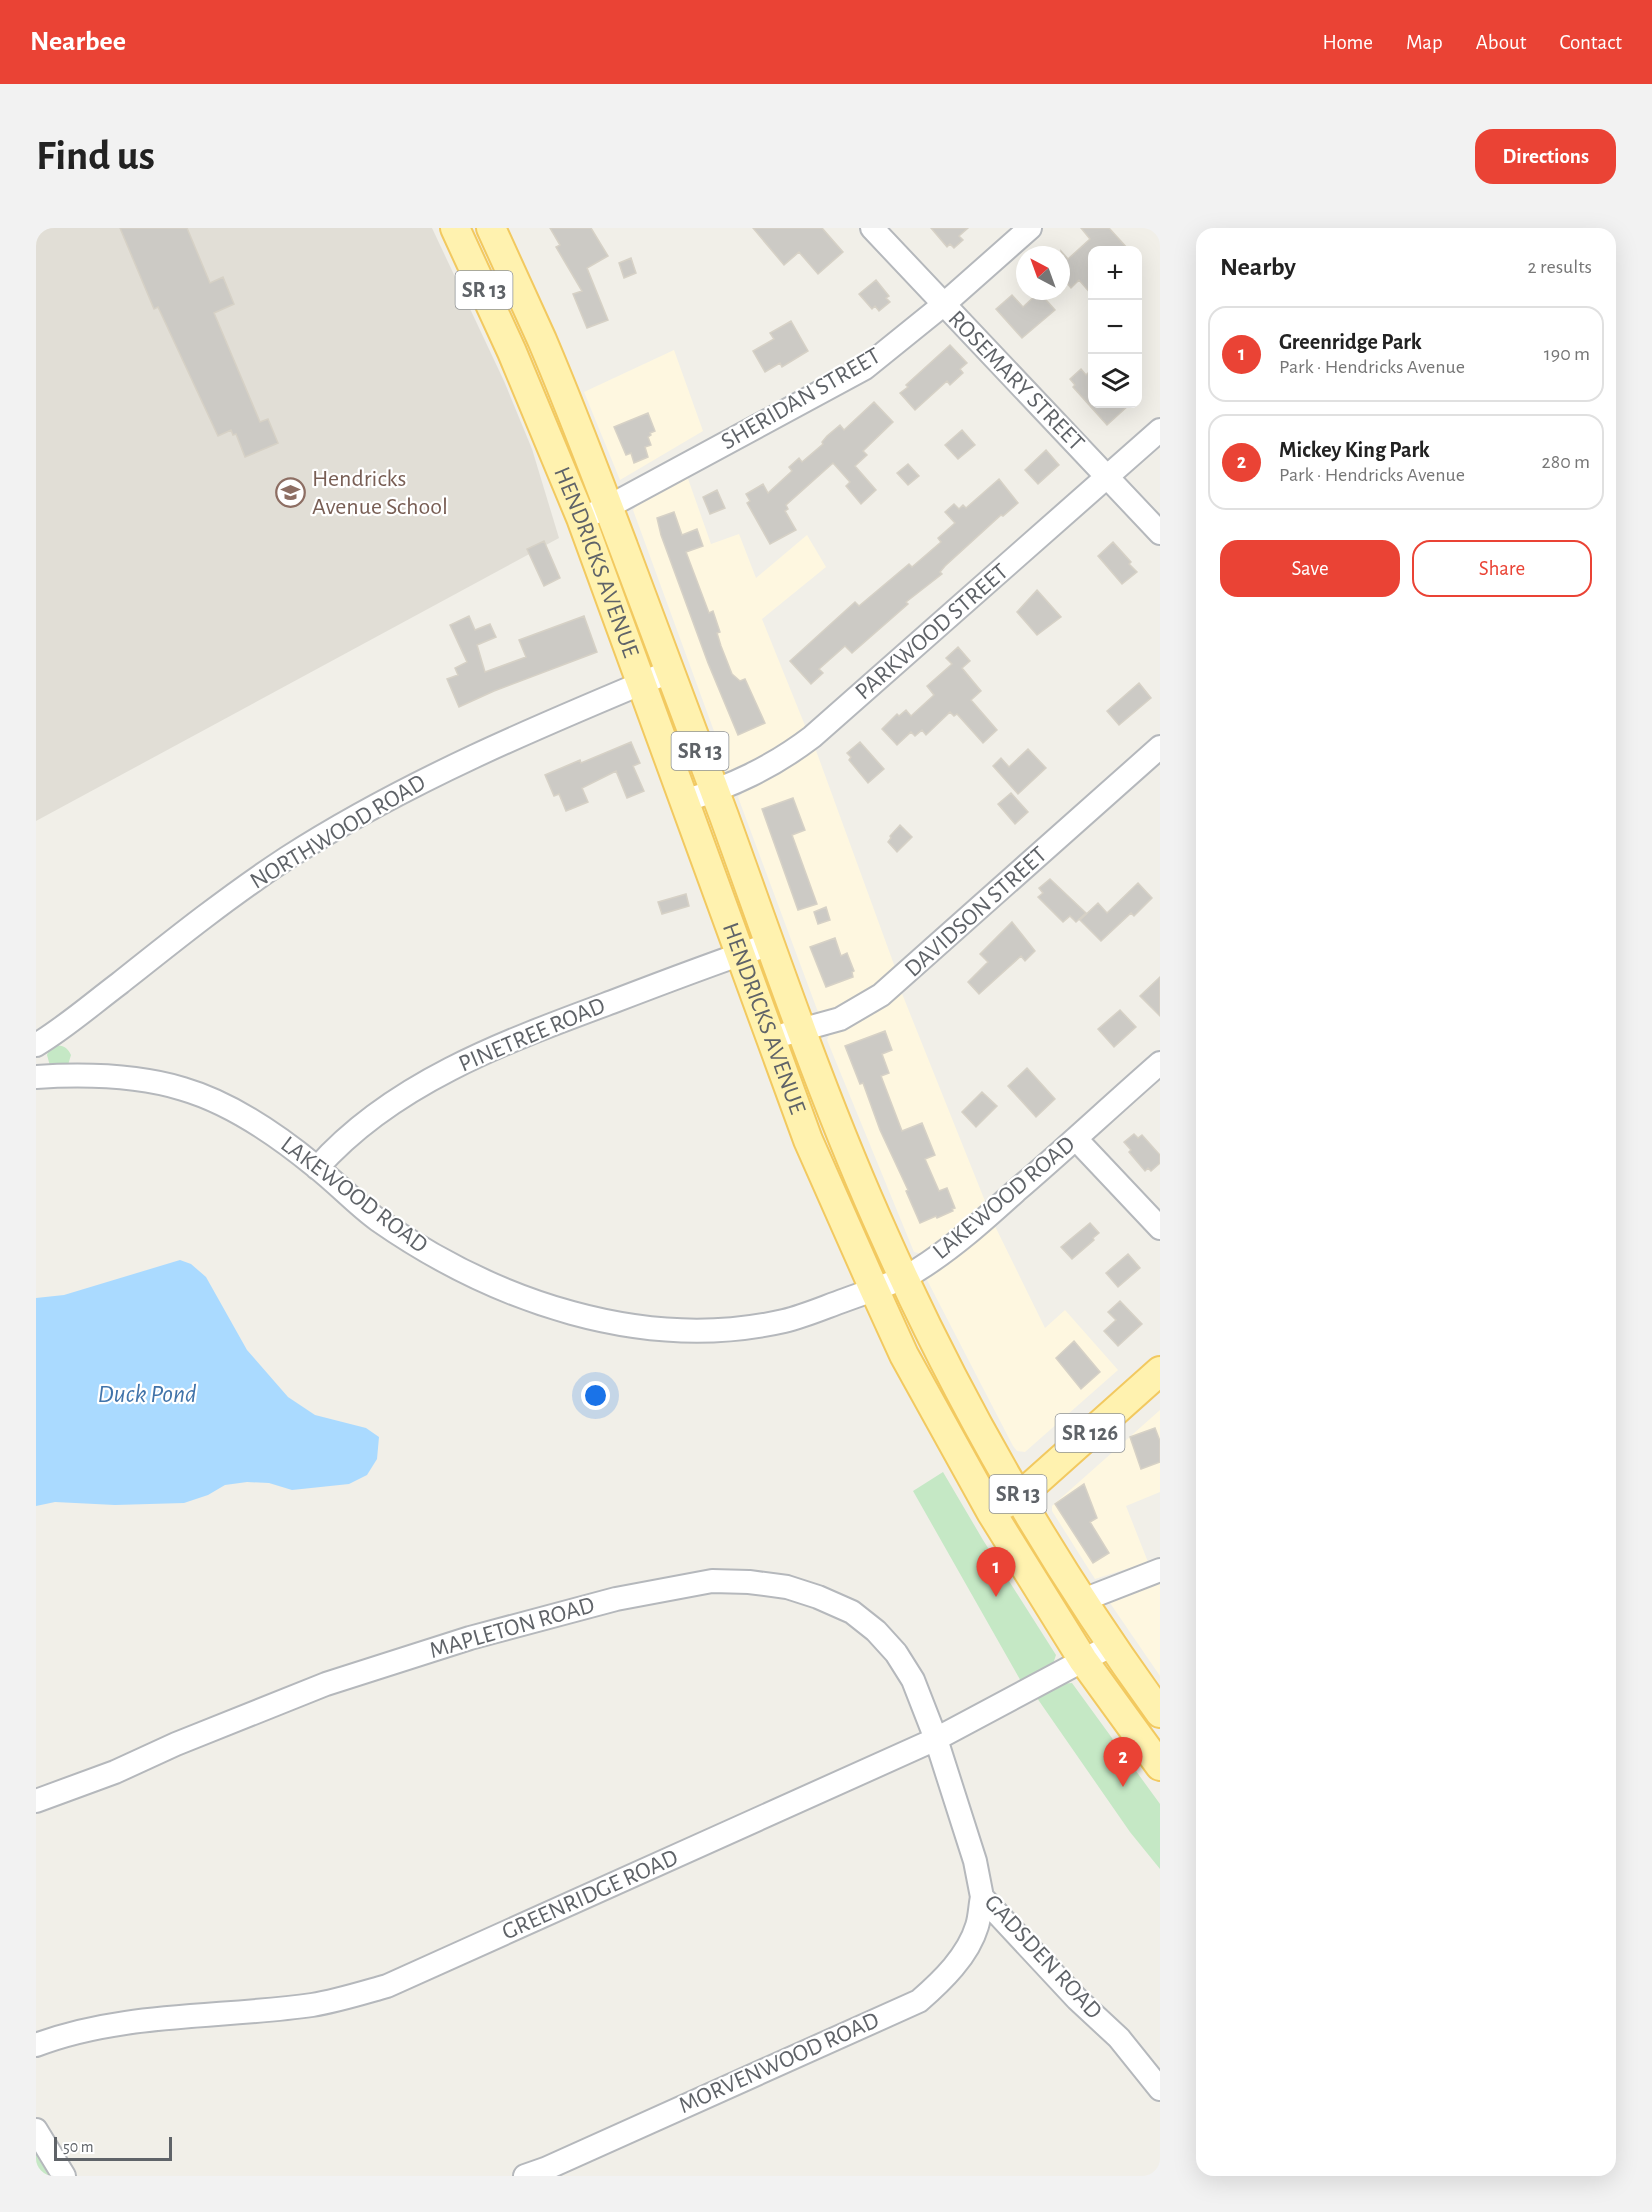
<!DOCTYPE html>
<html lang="en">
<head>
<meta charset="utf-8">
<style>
	body { margin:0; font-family:"Alegreya Sans",sans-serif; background:#f2f2f2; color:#222 }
	.controls { position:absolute; right:18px; top:18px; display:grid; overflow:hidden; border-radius:12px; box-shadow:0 6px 24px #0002 }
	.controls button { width:54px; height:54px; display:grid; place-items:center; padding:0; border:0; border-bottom:2px solid #e0e0e0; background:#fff; color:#222; font:30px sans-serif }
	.compass { position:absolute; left:980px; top:18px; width:54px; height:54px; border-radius:50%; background:#fff; box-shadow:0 6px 24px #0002; rotate:319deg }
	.scale { position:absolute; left:18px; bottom:15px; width:118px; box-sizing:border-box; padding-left:6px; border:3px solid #5f6368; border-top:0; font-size:16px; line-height:21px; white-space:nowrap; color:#5f6368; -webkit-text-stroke:4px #fff; paint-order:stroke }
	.you { position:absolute; left:560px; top:1168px; width:21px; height:21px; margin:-15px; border:4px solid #fff; border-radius:50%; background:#1a73e8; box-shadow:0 0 0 9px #1a73e833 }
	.badge { display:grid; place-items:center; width:39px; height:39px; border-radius:50%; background:#ea4335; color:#fff; font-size:20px; font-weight:700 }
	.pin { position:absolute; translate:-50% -50px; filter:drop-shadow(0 2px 3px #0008) }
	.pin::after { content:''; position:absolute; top:32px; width:21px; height:18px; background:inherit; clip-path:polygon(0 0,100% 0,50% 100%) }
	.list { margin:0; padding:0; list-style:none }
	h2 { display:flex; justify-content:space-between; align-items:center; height:78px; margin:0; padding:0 24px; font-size:26px }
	h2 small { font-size:20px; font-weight:400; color:#767676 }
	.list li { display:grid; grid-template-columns:39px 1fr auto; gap:18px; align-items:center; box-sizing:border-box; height:96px; margin:0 12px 12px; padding:0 12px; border:2px solid #e0e0e0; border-radius:18px }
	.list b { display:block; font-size:22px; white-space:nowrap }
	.list p { margin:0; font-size:20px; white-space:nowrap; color:#767676 }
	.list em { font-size:20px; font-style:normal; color:#767676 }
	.actions { display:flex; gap:12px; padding:18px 24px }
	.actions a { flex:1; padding:14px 0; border:2px solid #ea4335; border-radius:18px; text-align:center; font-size:21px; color:#ea4335 }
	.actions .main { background:#ea4335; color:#fff }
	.icon { flex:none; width:33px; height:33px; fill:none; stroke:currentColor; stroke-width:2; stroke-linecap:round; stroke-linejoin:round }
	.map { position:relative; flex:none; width:1124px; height:1948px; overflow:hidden; border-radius:18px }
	header { display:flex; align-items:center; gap:36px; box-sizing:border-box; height:84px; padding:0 30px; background:#ea4335; color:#fff }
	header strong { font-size:28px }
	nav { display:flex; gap:33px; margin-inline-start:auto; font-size:21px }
	.intro { display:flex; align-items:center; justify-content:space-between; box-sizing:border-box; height:144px; padding:0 36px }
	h1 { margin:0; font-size:42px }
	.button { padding:15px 27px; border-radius:18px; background:#ea4335; color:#fff; font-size:21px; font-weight:700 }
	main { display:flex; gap:36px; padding:0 36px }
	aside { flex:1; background:#fff; border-radius:18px; box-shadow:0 6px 24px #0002 }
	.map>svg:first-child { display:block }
</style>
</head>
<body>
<header>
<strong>Nearbee</strong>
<nav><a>Home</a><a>Map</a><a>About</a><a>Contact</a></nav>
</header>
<div class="intro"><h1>Find us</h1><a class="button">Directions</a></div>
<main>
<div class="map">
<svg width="1124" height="1948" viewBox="0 0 1124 1948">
	<rect width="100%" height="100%" fill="#f1efe8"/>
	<path fill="#fef7e0" d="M638,122l29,81 -83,49 -36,-88z
		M650,245l25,71 28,-10 17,44 51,-43 19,32 -64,52 46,114 -65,40 -14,-1 -96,-262 14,-15z
		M778,517l82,225 -15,14 -51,29 -12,-1 -80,-215 16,-15z
		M863,758l88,220 -53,43 -12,5 -8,-2 -87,-212 2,-5 17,-13z
		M957,994l52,106 20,-18 53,60 -93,82 -8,-1 -4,-5 -87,-168z
		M1124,1182v82l-34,14 22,56 -53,17 -43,-68v-5z
		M1124,1350v98l-50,-73 14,-12z"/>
	<path fill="#e1ded6" d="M0,0h396l72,153 28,68 27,89 -523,283z"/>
	<path fill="#c5e8c5" d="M19,818c7,-2 13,2 16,9l-3,10 -18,1 -3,-11 2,-5z
		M907,1244l40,68 73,115 -3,9 -31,19 -109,-192z
		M1036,1455l88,121v65l-30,-37 -93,-134 21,-14z
		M0,1925l13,23h-13z"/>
	<path fill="#aadaff" d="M144,1032l11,4 15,13 41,73 41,47 27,18 51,13 13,9 -2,22 -10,16 -18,9 -57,6 -23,-7 -22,-1 -22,3 -17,10 -24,8 -69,2 -60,-3 -19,4v-208l28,-3z"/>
	<path fill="#cccac5" stroke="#d6d1c6" stroke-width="1.5" d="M84,0h67l23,55 13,-6 11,27 -20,9 46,109 8,-3 10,24 -33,14 -9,-23 -3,1 -2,-5 -13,6 -60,-129 -4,2z
		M514,0h41l17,28 -21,12 21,52 -21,8 -14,-34 9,-3 -26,-44 4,-2z
		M717,0h69l21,24 -25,22 -19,-22 -15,13z
		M895,0h37l-9,8 4,4 -9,8 -4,-4 -3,3z
		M1045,0h28l20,22h-37v45l-13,-15 -8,8 -10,-12v-25l7,8 22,-20z
		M595,30l5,15 -12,5 -5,-15z
		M840,52l13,16 -3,2 4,4 -11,9 -4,-5 -3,3 -13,-15z
		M1003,64l16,18 -33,28 -26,-29 16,-14 11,12z
		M755,93l17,30 -26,16 -2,-4 -15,9 -12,-21 21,-12 -4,-6z
		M914,117l17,18 -7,6 3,4 -13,12 -3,-4 -32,29 -15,-17 8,-6 -2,-2z
		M1045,141l5,6 6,-6v35h38l-23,21 -34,-38 2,-2 -5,-6z
		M838,174l19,20 -30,29 4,4 -12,11 21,24 -15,14 -15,-18 4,-4 -17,-19 -47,42 2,4 -3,2 11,19 -26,14 -23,-41 3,-2 -4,-7 17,-10 5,9 24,-22 -3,-4 10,-9 3,4 21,-18 -1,-2 5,-6 13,-11 4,5z
		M612,185l7,18 -5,2 1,2 -3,2 3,8 -6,2 3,10 -14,6 -3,-10 -5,2 -12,-28z
		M926,202l13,15 -17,14 -13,-14z
		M1010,222l13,15 -21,19 -13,-14z
		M872,236l11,12 -11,9 -11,-12z
		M963,251l19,24 -15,13 -2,-1 -56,51 -5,6 2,2 -36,28 2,2 -56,49 -7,-7 -26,23 4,4 -12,11 -21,-23 65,-59 4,4 50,-42 3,3 29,-25 -3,-4 17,-15 -10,-11 9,-8 5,5 4,-4 3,3z
		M681,262l8,18 -15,6 -7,-17z
		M638,284l8,23 15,-6 6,17 -17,6 23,61 4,-2 7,21 -3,1 4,13 11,28 8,7 5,-2 20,44 -27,12 -30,-72 -47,-128 -4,-17z
		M508,313l16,37 -16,8 -17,-37z
		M1077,314l18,20 -2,2 8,8 -15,12 -24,-28z
		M1001,362l24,27 -24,18 -20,-23z
		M433,388l6,14 15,-6 6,13 -19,8 8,27 41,-15 -7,-17 65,-24 13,36 -103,39 -35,16 -12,-28 11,-4 -3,-7 12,-6 -17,-37z
		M922,419l12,14 -8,7 19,23 -10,9 26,30 -14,13 -26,-29 -3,2 -4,-4 -24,23 -4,-5 -7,6 -4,-4 -14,13 -15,-16 15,-15 2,2 7,-6 5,6 23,-21 -7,-9 25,-22 -6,-6z
		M1103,455l12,15 -32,27 -12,-14z
		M595,514l9,21 -7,3 11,25 -17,7 -11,-27 -34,17 6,14 -22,9 -7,-17 -5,2 -9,-21 35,-15 1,3z
		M824,514l24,27 -16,14 -19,-23 2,-3 -4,-4z
		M992,521l18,19 -28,26 -25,-28 8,-8 8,9z
		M975,565l17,19 -13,12 -17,-20z
		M757,570l12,32 -13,5 25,69 -19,6 -36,-101z
		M864,597l12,12 -15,15 -9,-10 3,-4 -1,-2z
		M1014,651l36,34 -10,9 -6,-6 -7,6 -25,-25 5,-4 -4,-5z
		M1102,655l14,15 -18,18 -3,-3 -30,28 -21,-21 18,-17 9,10z
		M650,666l3,12 -27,8 -4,-12z
		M790,679l4,13 -12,4 -4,-12z
		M976,694l23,29 -10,10 -4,-5 -42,38 -11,-12 20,-20 -8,-8z
		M799,710l6,18 6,-3 7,18 -2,1 1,5 -27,10 -16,-40z
		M1124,749v39l-20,-20z
		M1084,782l16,17 -22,20 -16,-18z
		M849,803l7,19 -10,4 7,19 -8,3 21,55 20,-8 13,32 -10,4 14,32 8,-3 8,20 -3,1 1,2 -16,7 -1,-2 -16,7 -14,-32 2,-1 -28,-60 -17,-47 -3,1 -15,-38z
		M991,840l28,31 -19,18 -28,-31z
		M946,864l15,14 -21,21 -14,-15z
		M1098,906l4,4 4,-3 18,20v8l-9,8 -3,-3 -3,3 -16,-19 2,-2 -7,-8z
		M1054,995l9,10 -6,5 1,2 -22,19 -11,-12z
		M1092,1026l12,14 -22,19 -12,-14z
		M1084,1073l22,23 -24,22 -14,-15 12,-11 -8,-8z
		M1038,1113l26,31 -19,17 -25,-31z
		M1119,1200l5,13v21l-19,7 -11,-32z
		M1048,1256l13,34 -7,4 19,31 -16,10 -38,-59z"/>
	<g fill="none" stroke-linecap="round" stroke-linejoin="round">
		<defs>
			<path id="minor" d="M836,0l288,305
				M558,285l14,-6 257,-139 78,-63 87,-77
				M648,573c48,-15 87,-33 128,-64l348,-307
				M750,806l54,-15 41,-24 279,-248
				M0,817c30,-18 56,-41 84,-62 54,-43 109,-87 167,-125 120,-77 252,-132 384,-187
				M0,849c47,-3 101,-2 147,12 48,14 93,45 132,77 22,17 41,38 63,54 116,81 265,133 406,101 21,-5 41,-14 61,-21 24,-9 49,-16 71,-29 37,-23 68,-51 100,-80 49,-42 96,-86 144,-128
				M1040,911l84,89
				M281,940c76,-86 190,-127 295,-166 52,-20 105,-40 158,-58
				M1047,1372l77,-30
				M0,1573l79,-29 61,-28 150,-60 144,-46 146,-39 96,-18 37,1 38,5 31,10 34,15 24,19 20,22 17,27 23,59 39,122 7,36 95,102 42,39 41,51
				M0,1817c86,-33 185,-27 276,-40 25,-4 50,-12 75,-19l549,-247 176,-94
				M0,1902l28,46
				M489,1948l20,-7 374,-168c23,-20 49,-45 58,-75 3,-9 3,-20 5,-29"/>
			<g id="major">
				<path id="s1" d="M419,0l57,124 69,166 227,622 66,149 30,66 87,157 92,148 77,106"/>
				<path d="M455,0c17,37 34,74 51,112 29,68 55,137 81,206 34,90 68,180 101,270 51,141 99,284 161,421 74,166 168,329 275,476"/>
				<path d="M969,1276l15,-8 140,-125"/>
			</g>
		</defs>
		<use href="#minor" stroke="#b5b8bc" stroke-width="26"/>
		<use href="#major" stroke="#f2c960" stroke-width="32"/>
		<use href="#minor" stroke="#fff" stroke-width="22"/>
		<use href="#major" stroke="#fff2af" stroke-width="28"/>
	</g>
	<defs>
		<symbol id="school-ring" viewBox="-11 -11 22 22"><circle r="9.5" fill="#fff" stroke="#8d6e63" stroke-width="1.5"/><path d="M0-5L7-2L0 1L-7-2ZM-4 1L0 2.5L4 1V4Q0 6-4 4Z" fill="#8d6e63"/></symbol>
	</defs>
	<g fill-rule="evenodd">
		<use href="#school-ring" x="238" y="248" width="33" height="33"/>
	</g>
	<g text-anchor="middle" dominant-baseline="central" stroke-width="4.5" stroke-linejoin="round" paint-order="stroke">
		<g fill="#fff" stroke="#8f9295" stroke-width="1.5">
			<rect x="419.5" y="43" width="57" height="38" rx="4.5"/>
			<rect x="635.5" y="504" width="57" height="38" rx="4.5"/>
			<rect x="1019.5" y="1186" width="69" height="38" rx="4.5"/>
			<rect x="953.5" y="1247" width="57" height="38" rx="4.5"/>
		</g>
		<g font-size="22" font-weight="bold" fill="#5f6368">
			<text x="448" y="62">SR 13</text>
			<text x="664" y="523">SR 13</text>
			<text x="1054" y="1205">SR 126</text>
			<text x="982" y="1266">SR 13</text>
		</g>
		<g font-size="24" fill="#5f6368" stroke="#fff">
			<text transform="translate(980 153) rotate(46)">ROSEMARY STREET</text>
			<text transform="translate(765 171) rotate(-30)">SHERIDAN STREET</text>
			<text stroke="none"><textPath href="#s1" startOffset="363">HENDRICKS AVENUE</textPath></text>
			<text transform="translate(896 404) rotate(-41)">PARKWOOD STREET</text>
			<text transform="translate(302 604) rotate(-31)">NORTHWOOD ROAD</text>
			<text transform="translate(940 684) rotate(-42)">DAVIDSON STREET</text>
			<text stroke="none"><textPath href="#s1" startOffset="849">HENDRICKS AVENUE</textPath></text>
			<text transform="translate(496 807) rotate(-23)">PINETREE ROAD</text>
			<text transform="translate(318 967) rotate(37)">LAKEWOOD ROAD</text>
			<text transform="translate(968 970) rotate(-40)">LAKEWOOD ROAD</text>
			<text transform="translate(476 1400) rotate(-16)">MAPLETON ROAD</text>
			<text transform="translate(554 1667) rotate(-24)">GREENRIDGE ROAD</text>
			<text transform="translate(1007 1729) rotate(47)">GADSDEN ROAD</text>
			<text transform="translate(743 1835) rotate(-24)">MORVENWOOD ROAD</text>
		</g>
		<g font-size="24" fill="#785e54" stroke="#fff" text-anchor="start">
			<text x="276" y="251">Hendricks<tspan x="276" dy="28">Avenue School</tspan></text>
		</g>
		<g font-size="26" font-style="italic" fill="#4174aa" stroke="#fff">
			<text x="111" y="1166">Duck Pond</text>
		</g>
	</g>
</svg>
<div class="controls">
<button>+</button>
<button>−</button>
<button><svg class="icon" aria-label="layers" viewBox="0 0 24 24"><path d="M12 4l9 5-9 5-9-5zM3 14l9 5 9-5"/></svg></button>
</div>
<svg class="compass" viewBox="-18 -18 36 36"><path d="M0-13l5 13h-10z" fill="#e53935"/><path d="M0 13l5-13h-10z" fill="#767676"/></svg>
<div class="scale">50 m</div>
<div class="you"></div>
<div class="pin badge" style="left:960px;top:1369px">1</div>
<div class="pin badge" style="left:1087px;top:1559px">2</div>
</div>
<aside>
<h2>Nearby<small>2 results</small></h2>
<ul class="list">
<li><span class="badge">1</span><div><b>Greenridge Park</b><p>Park · Hendricks Avenue</p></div><em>190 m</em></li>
<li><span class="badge">2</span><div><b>Mickey King Park</b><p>Park · Hendricks Avenue</p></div><em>280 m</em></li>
</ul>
<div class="actions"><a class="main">Save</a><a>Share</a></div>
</aside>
</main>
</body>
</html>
